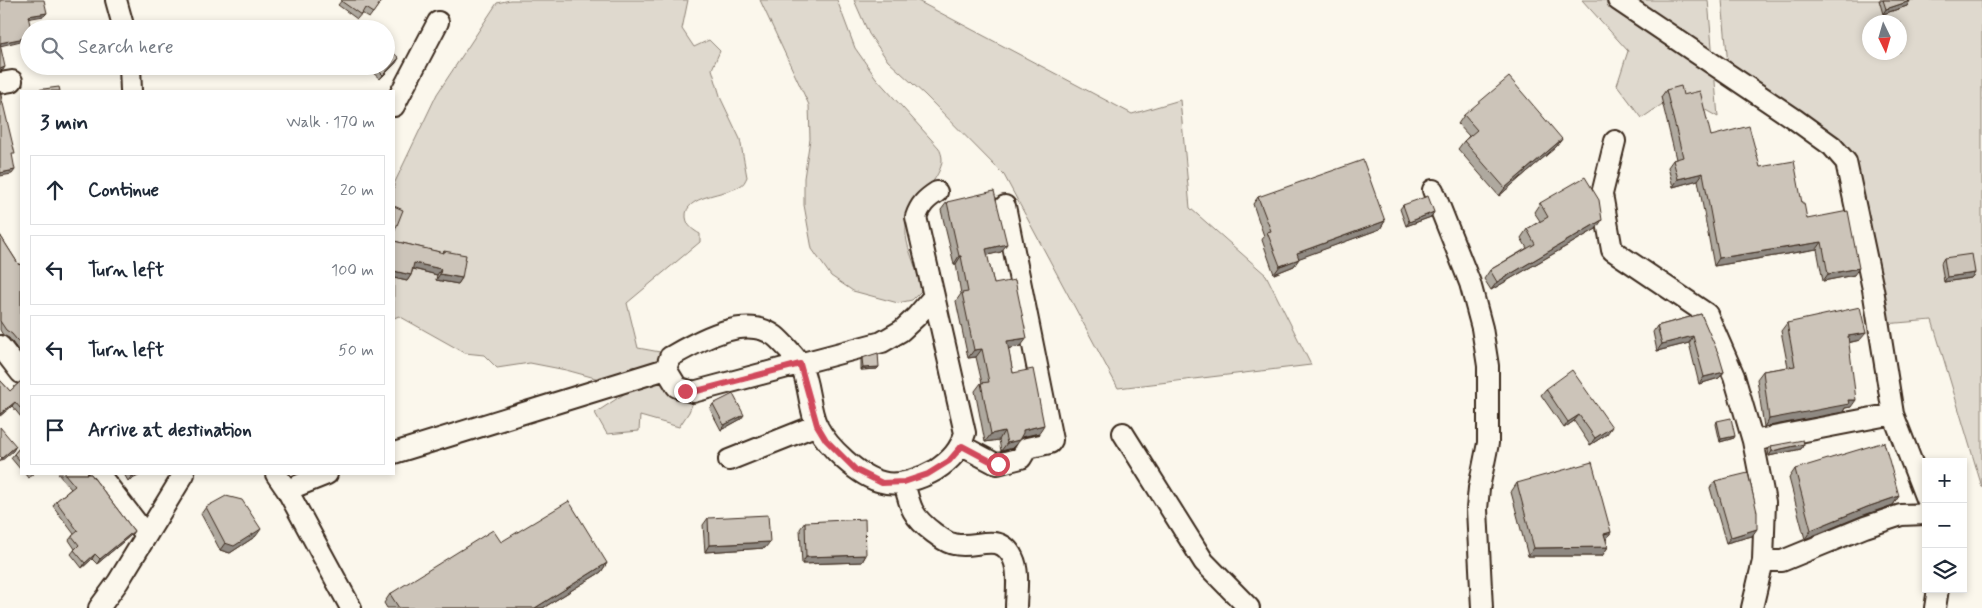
<!DOCTYPE html>
<html lang="en">
<head>
<meta charset="utf-8">
<style>
	body { margin:0; font-family:Mynerve,sans-serif; background:#f6f6f7; color:#1f2937 }
	.controls { position:absolute; right:15px; bottom:15px; display:grid; overflow:hidden; border-radius:0px; box-shadow:0 2px 8px #0003 }
	.controls button { width:45px; height:45px; display:grid; place-items:center; padding:0; border:0; border-bottom:1px solid #e0e1e3; background:#fff; color:#1f2937; font:25px sans-serif }
	.compass { position:absolute; left:1862px; top:15px; width:45px; height:45px; border-radius:50%; background:#fff; box-shadow:0 2px 8px #0003; rotate:175deg }
	.stop { position:absolute; width:15px; height:15px; margin:-11px; border:4px solid #d1495b; border-radius:50%; background:#fff }
	.stop.end { background:#d1495b; border-color:#fff; box-shadow:0 1px 5px #0008 }
	.list { margin:0; padding:0; list-style:none }
	h2 { display:flex; justify-content:space-between; align-items:center; height:65px; margin:0; padding:0 20px; font-size:21px }
	h2 small { font-size:16px; font-weight:400; color:#747a83 }
	.list li { display:grid; grid-template-columns:32px 1fr auto; gap:15px; align-items:center; box-sizing:border-box; height:70px; margin:0 10px 10px; padding:0 10px; border:1px solid #e0e1e3; border-radius:0px }
	.list b { display:block; font-size:19px; white-space:nowrap }
	.list em { font-size:16px; font-style:normal; color:#747a83 }
	.icon { flex:none; width:28px; height:28px; fill:none; stroke:currentColor; stroke-width:2; stroke-linecap:round; stroke-linejoin:round }
	.map { position:relative; flex:none; width:1982px; height:608px; overflow:hidden }
	.search { position:absolute; background:#fff; box-shadow:0 2px 8px #0003; left:20px; top:20px; width:375px; height:55px; display:flex; align-items:center; gap:12px; box-sizing:border-box; padding:0 18px; border-radius:28px; color:#747a83; font-size:19px }
	.panel { position:absolute; background:#fff; box-shadow:0 2px 8px #0003; left:20px; top:90px; width:375px; height:385px; border-radius:0px }
	.map>svg:first-child { display:block }
</style>
</head>
<body>
<div class="map">
<svg width="1982" height="608" viewBox="0 0 1982 608">
	<rect width="100%" height="100%" fill="#fbf7ec"/>
	<filter id="ink" filterUnits="userSpaceOnUse"><feTurbulence type="fractalNoise" baseFrequency=".02" numOctaves="2"/><feDisplacementMap in="SourceGraphic" scale="10" xChannelSelector="R" yChannelSelector="G"/><feConvolveMatrix kernelMatrix="1 2 1 2 8 2 1 2 1" color-interpolation-filters="sRGB"/></filter>
	<g filter="url(#ink)">
		<path fill="#dfd9ce" stroke="#8d8276" fill-rule="evenodd" d="M510,0h178l-6,29 12,18 15,-7 11,11 -8,18 9,30 19,40 7,38c-2,4 -3,7 -7,9 -13,9 -56,9 -54,31 1,9 7,13 14,17v8l-73,61 11,45 33,6 5,29 22,7 -9,22 -10,15 -39,-11 -1,15 -32,3 -12,-21 29,-19 -14,-12 -44,-12 -36,-7 -33,5 -13,-13 -19,-2 -66,-37 -5,2v-134l43,-90 60,-91z
			M760,0h77l18,48 21,30 63,70c1,3 3,7 3,11 1,18 -30,45 -35,64 -6,20 13,46 14,68l-9,9 -14,3 -45,-12 -22,-15 -19,-27 -8,-44v-27l6,-39 -1,-34z
			M854,0h62l216,114 48,-14 10,108 76,67 45,90 -193,23 -114,-213 -79,-80 -37,-34 -19,-27z
			M1582,0h126l10,117 -41,-23 -35,24 -25,-33 11,-34z
			M1722,0h260v487l-50,-167 -47,4 -37,-177 -120,-82zM1870,22h30v30h-30z"/>
		<g fill="none" stroke-linecap="round" stroke-linejoin="round">
			<defs>
				<path id="minor" d="M116,0l8,29
					M1618,0l178,120 36,26 14,16 27,127 20,125 33,85
					M130,66l1,25
					M0,83l12,-2
					M394,106l44,-84
					M1615,141l-13,53 10,56 95,64 27,62 19,65 12,61 -2,59 -11,47
					M1433,190l37,93 12,45 6,38v77l-9,45 -2,21 5,99
					M934,296l-18,21 -15,14 -19,11 -189,50 -16,-5 -11,-18 4,-12c27,-15 75,-44 105,-21 6,5 22,22 25,28 10,19 8,43 17,62 11,21 42,51 65,56 16,5 40,-4 54,-12 15,-10 24,-20 29,-37l-49,-216c4,-12 10,-18 21,-25
					M0,346l21,27
					M1123,433l81,129 45,46
					M1753,441l140,-27
					M962,446l32,17 4,1 23,-6 6,-10 23,-5 2,-3 -47,-234
					M394,453l272,-84
					M729,460l88,-35
					M99,474l47,61
					M276,474l11,16 64,118
					M904,482c6,25 8,35 30,51 6,4 12,10 20,11 21,6 46,-14 59,14 7,14 3,35 3,50
					M287,490l40,-16
					M1763,561h19l83,-34 36,-12 25,-1
					M99,608l19,-26 66,-108
					M1935,608l3,-19"/>
			</defs>
			<use href="#minor" stroke="#3b2a1e" stroke-width="24"/>
			<use href="#minor" stroke="#fbf7ec" stroke-width="20"/>
		</g>
		<path fill="#afa99f" stroke="#3b2a1e" d="M342,0h40l-13,18 -7,-5 -5,6 -19,-14z
			M1879,0h31l-3,6 -24,8z
			M396,63l-16,16 -15,-13h21z
			M43,66h16l-2,3 -13,2z
			M1666,90l17,5 28,41 49,31 42,36 5,16 47,56 -31,6 -6,-32 -103,17 -16,-86 -25,7 -5,-20 5,-7 3,-1 -15,-62z
			M1464,115l98,24 -6,8 -57,49 -41,-47 6,-8 5,-5 -11,-12z
			M1258,197l127,24 -5,8 -81,29 -5,8 -20,8 -12,-34 2,-4 -11,-32z
			M947,202l54,50 -14,3 7,29 27,62 -13,2 5,25 26,60 -19,4 -7,11 -12,3 -2,-11 -14,2 -10,-51 6,-8h1l-6,-26 -8,1 -12,-57 5,-7 -5,-30h-2l-13,-54z
			M1540,203l56,26 -105,61 -7,-11 6,-9 37,-22 -6,-10 6,-9 13,-8 -6,-9z
			M1403,205l31,7 -3,5 -25,9 -6,-17z
			M0,235l19,30 2,-2v91l-12,-16 -6,-3 -3,-5z
			M394,241l49,12 1,-2 18,27 -4,6 -22,-4 1,-5 -24,-6 -2,6 -4,6 -13,-3z
			M1944,258l31,15 -4,5 -27,4 -3,-19z
			M1701,314l23,58 -5,6 -20,6 -10,-41 -32,8 -4,-19 4,-6z
			M1787,323l73,17 -12,3 3,64 -6,1 -2,4 -79,15 -7,-48 6,-8 25,-4 -7,-36z
			M862,358l15,11 -16,1v-10z
			M0,380l10,11 11,-10v36l-9,-11 -12,10z
			M1546,389l61,45 -17,11 -16,-24 -10,7 -23,-33z
			M713,404l28,15 -20,11 -11,-21z
			M1717,421l17,17 -14,4 -4,-18z
			M1804,444l-3,5 -32,7 -1,-6 3,-4z
			M21,446v24l-10,-12 3,-4z
			M1795,469l104,27 -6,9 -32,11 -56,23 -16,-61z
			M25,474h8l-5,4z
			M58,474h33l2,3 41,54 -3,4 -34,29 -5,-5 -10,9 -11,-14 4,-5 -6,-9 5,-6 -21,-28 3,-5 15,-12z
			M124,474h18l-14,7z
			M1715,481l37,55 -26,7 -16,-55z
			M1517,483l94,49 -5,8 2,7 -6,9h-74l-17,-64z
			M206,507l50,29 -26,17 -10,-3 -19,-36z
			M708,518l57,30 -60,4 -2,-27z
			M805,522l61,33 -4,7 -60,2 -2,-35z
			M501,542l106,21 -6,9 -58,36h-156l-3,-5 6,-9z"/>
		<path fill="#8f8982" stroke="#3b2a1e" d="M1910,1l-3,5 -24,8 3,-5z
			M47,13l-3,3 -18,3 2,-3z
			M29,37v2l-29,7v-3z
			M399,58l-3,5 -16,16 3,-4z
			M59,66l-2,3 -13,2 3,-4z
			M5,67l-2,3 -3,1v-2z
			M1562,139l-6,8 -57,49 6,-8z
			M15,170l-3,4 -12,2v-3z
			M1703,173l-5,7 -25,7 5,-8z
			M1434,212l-3,5 -25,9 3,-4z
			M1602,220l-6,9 -105,61 6,-8z
			M1385,221l-5,8 -88,32 5,-8z
			M1822,242l-5,7 -103,17 5,-8z
			M1007,244l-6,8 -21,5 6,-8z
			M959,256h2l-5,8h-2z
			M1299,259l-5,7 -20,8 6,-8z
			M414,263l27,6 -4,6 -27,-7z
			M1859,268l-5,7 -31,6 5,-7z
			M394,271l17,4 -4,6 -13,-3z
			M1975,273l-4,5 -27,4 3,-5z
			M440,274l22,4 -4,6 -22,-4z
			M1866,333l-6,7 -18,4 6,-8z
			M1693,336l-4,7 -32,8 5,-7z
			M1027,338l-6,8 -19,4 5,-9z
			M982,349l-6,8 -8,1 6,-8z
			M879,367l-2,2 -16,1 2,-2z
			M1724,372l-5,6 -20,6 5,-7z
			M1848,400h8l-5,7 -6,1 -2,4 -79,15 5,-8z
			M15,402l-3,4 -12,10v-2z
			M744,415l-3,4 -20,11 3,-5z
			M1579,415l-5,6 -10,7 4,-6z
			M1044,425l-5,8 -22,5 6,-8z
			M1612,427l-5,7 -17,11 5,-7z
			M1004,431l-5,9 -14,2 6,-8z
			M1735,436l-1,2 -14,4 1,-3z
			M1019,440l-6,8 -12,3 6,-8z
			M1804,444l-3,5 -32,7 3,-5z
			M16,446l-3,5 -13,11 2,-4z
			M137,474h5l-14,7 3,-4z
			M1899,496l-6,9 -32,11 -56,23 6,-9 56,-23z
			M261,529l-5,7 -26,17 -10,-3 5,-7z
			M1757,529l-5,7 -26,7 5,-6z
			M134,531l-3,4 -34,29 3,-5z
			M1611,532l-6,9 -1,-7z
			M770,542l-5,6 -60,4 4,-7z
			M1608,547l-6,9h-74l6,-8z
			M95,554l-3,5 -10,9 3,-5z
			M866,555l-4,7 -60,2 4,-7z
			M607,563l-6,9 -58,36h-8z"/>
		<path fill="#ccc4b9" stroke="#3b2a1e" d="M0,0h44l3,13 -19,3 3,13h-2v8l-29,6z
			M342,0h40l-9,13 -8,-5 -4,7 -20,-14z
			M1883,0h27v1l-24,8z
			M0,44l5,23 -5,2z
			M386,46l13,12 -16,17 -9,-9h12z
			M1509,77l53,62 -57,49 -41,-47 13,-11 -13,-15z
			M1681,86l2,9 17,-4 11,45 38,-10 11,41 34,-6 8,42h2l3,16 41,-8 11,57 -31,6 -6,-32 -103,16 -16,-85 -25,6 -5,-19 10,-3 -17,-67z
			M59,87l1,4h-32z
			M0,91l15,63h-3l3,16 -15,3z
			M1363,160l22,61 -88,32 2,6 -19,7 -13,-34 4,-1 -13,-34z
			M1585,177l14,23 3,20 -105,62 -7,-12 45,-26 -8,-15 21,-12 -8,-14z
			M994,191l13,53 -21,5 8,35 21,-4 12,58 -20,3 6,32 20,-4 11,56 -21,5v3l-4,7 -12,3 -3,-12 -13,3 -10,-51 8,-1 -7,-33 -8,1 -12,-57 6,-1 -7,-36h-2l-12,-54z
			M1428,196l6,16 -25,10 -6,-17z
			M394,206l9,4 -9,23z
			M0,235l19,30 2,-2v82l-9,-11 -6,-4 -6,-9z
			M394,241l50,12v-2l22,4 -4,23 -22,-4 1,-5 -27,-6 -3,12 -17,-4z
			M1972,254l3,19 -28,4 -3,-19z
			M1860,307l6,26 -18,3 8,64h-8l1,4 -80,15 -6,-48 32,-5 -8,-43z
			M1701,314l18,41 5,17 -20,5 -11,-41 -31,8 -5,-18z
			M878,353l1,14 -16,1 -1,-10z
			M1572,370l40,57 -17,11 -16,-23 -11,7 -22,-33z
			M0,380l10,11 11,-10v28l-6,-7 -15,12z
			M733,394l11,21 -20,10 -11,-21z
			M1731,418l4,18 -14,3 -4,-18z
			M0,427l16,19 -14,12 -2,-2z
			M1803,440l1,4 -32,7 -1,-5z
			M1884,442l15,54 -32,11 -56,23 -16,-61z
			M21,446v16l-7,-8z
			M1592,462l19,70 -7,2 4,13 -74,1 -17,-65z
			M1748,473l9,39v17l-26,8 -16,-56z
			M65,474h26l2,3 41,54 -34,28 -5,-5 -10,9 -11,-13 5,-5 -7,-9 6,-5 -22,-30 19,-15z
			M129,474h8l-6,3z
			M226,496l16,4 19,29 -27,17 -9,-3 -19,-36z
			M569,501l38,62 -72,45h-136l-9,-14 103,-64 8,12z
			M768,515l2,27 -61,3 -1,-27z
			M865,519l1,36 -60,2 -1,-35z"/>
	</g>
	<g fill="none" stroke-linecap="round" stroke-linejoin="round" filter="url(#ink)">
		<path stroke="#d1495b" stroke-width="6" d="M685,391l8,1 107,-28 17,61 9,15 30,30 26,13 22,-1 24,-8 21,-13 13,-15 32,17 4,1"/>
	</g>
</svg>
<div class="controls">
<button>+</button>
<button>−</button>
<button><svg class="icon" aria-label="layers" viewBox="0 0 24 24"><path d="M12 4l9 5-9 5-9-5zM3 14l9 5 9-5"/></svg></button>
</div>
<svg class="compass" viewBox="-18 -18 36 36"><path d="M0-13l5 13h-10z" fill="#e53935"/><path d="M0 13l5-13h-10z" fill="#747a83"/></svg>
<div class="stop" style="left:998px;top:464px"></div>
<div class="stop end" style="left:685px;top:391px"></div>
<div class="search"><svg class="icon" aria-label="search" viewBox="0 0 24 24"><circle cx="10" cy="10" r="6"/><path d="M15 15l6 6"/></svg>Search here</div>
<section class="panel">
<h2>3 min<small>Walk · 170 m</small></h2>
<ul class="list">
<li><svg class="icon" aria-label="ahead" viewBox="0 0 24 24"><path d="M12 20V5M6 11l6-6 6 6"/></svg><div><b>Continue</b></div><em>20 m</em></li>
<li><svg class="icon" aria-label="left" viewBox="0 0 24 24"><path d="M17 20v-9H6M10 6l-5 5 5 5"/></svg><div><b>Turn left</b></div><em>100 m</em></li>
<li><svg class="icon" aria-label="left" viewBox="0 0 24 24"><path d="M17 20v-9H6M10 6l-5 5 5 5"/></svg><div><b>Turn left</b></div><em>50 m</em></li>
<li><svg class="icon" aria-label="arrive" viewBox="0 0 24 24"><path d="M6 21V4h12l-3 4 3 4H6"/></svg><div><b>Arrive at destination</b></div></li>
</ul>
</section>
</div>
</body>
</html>
